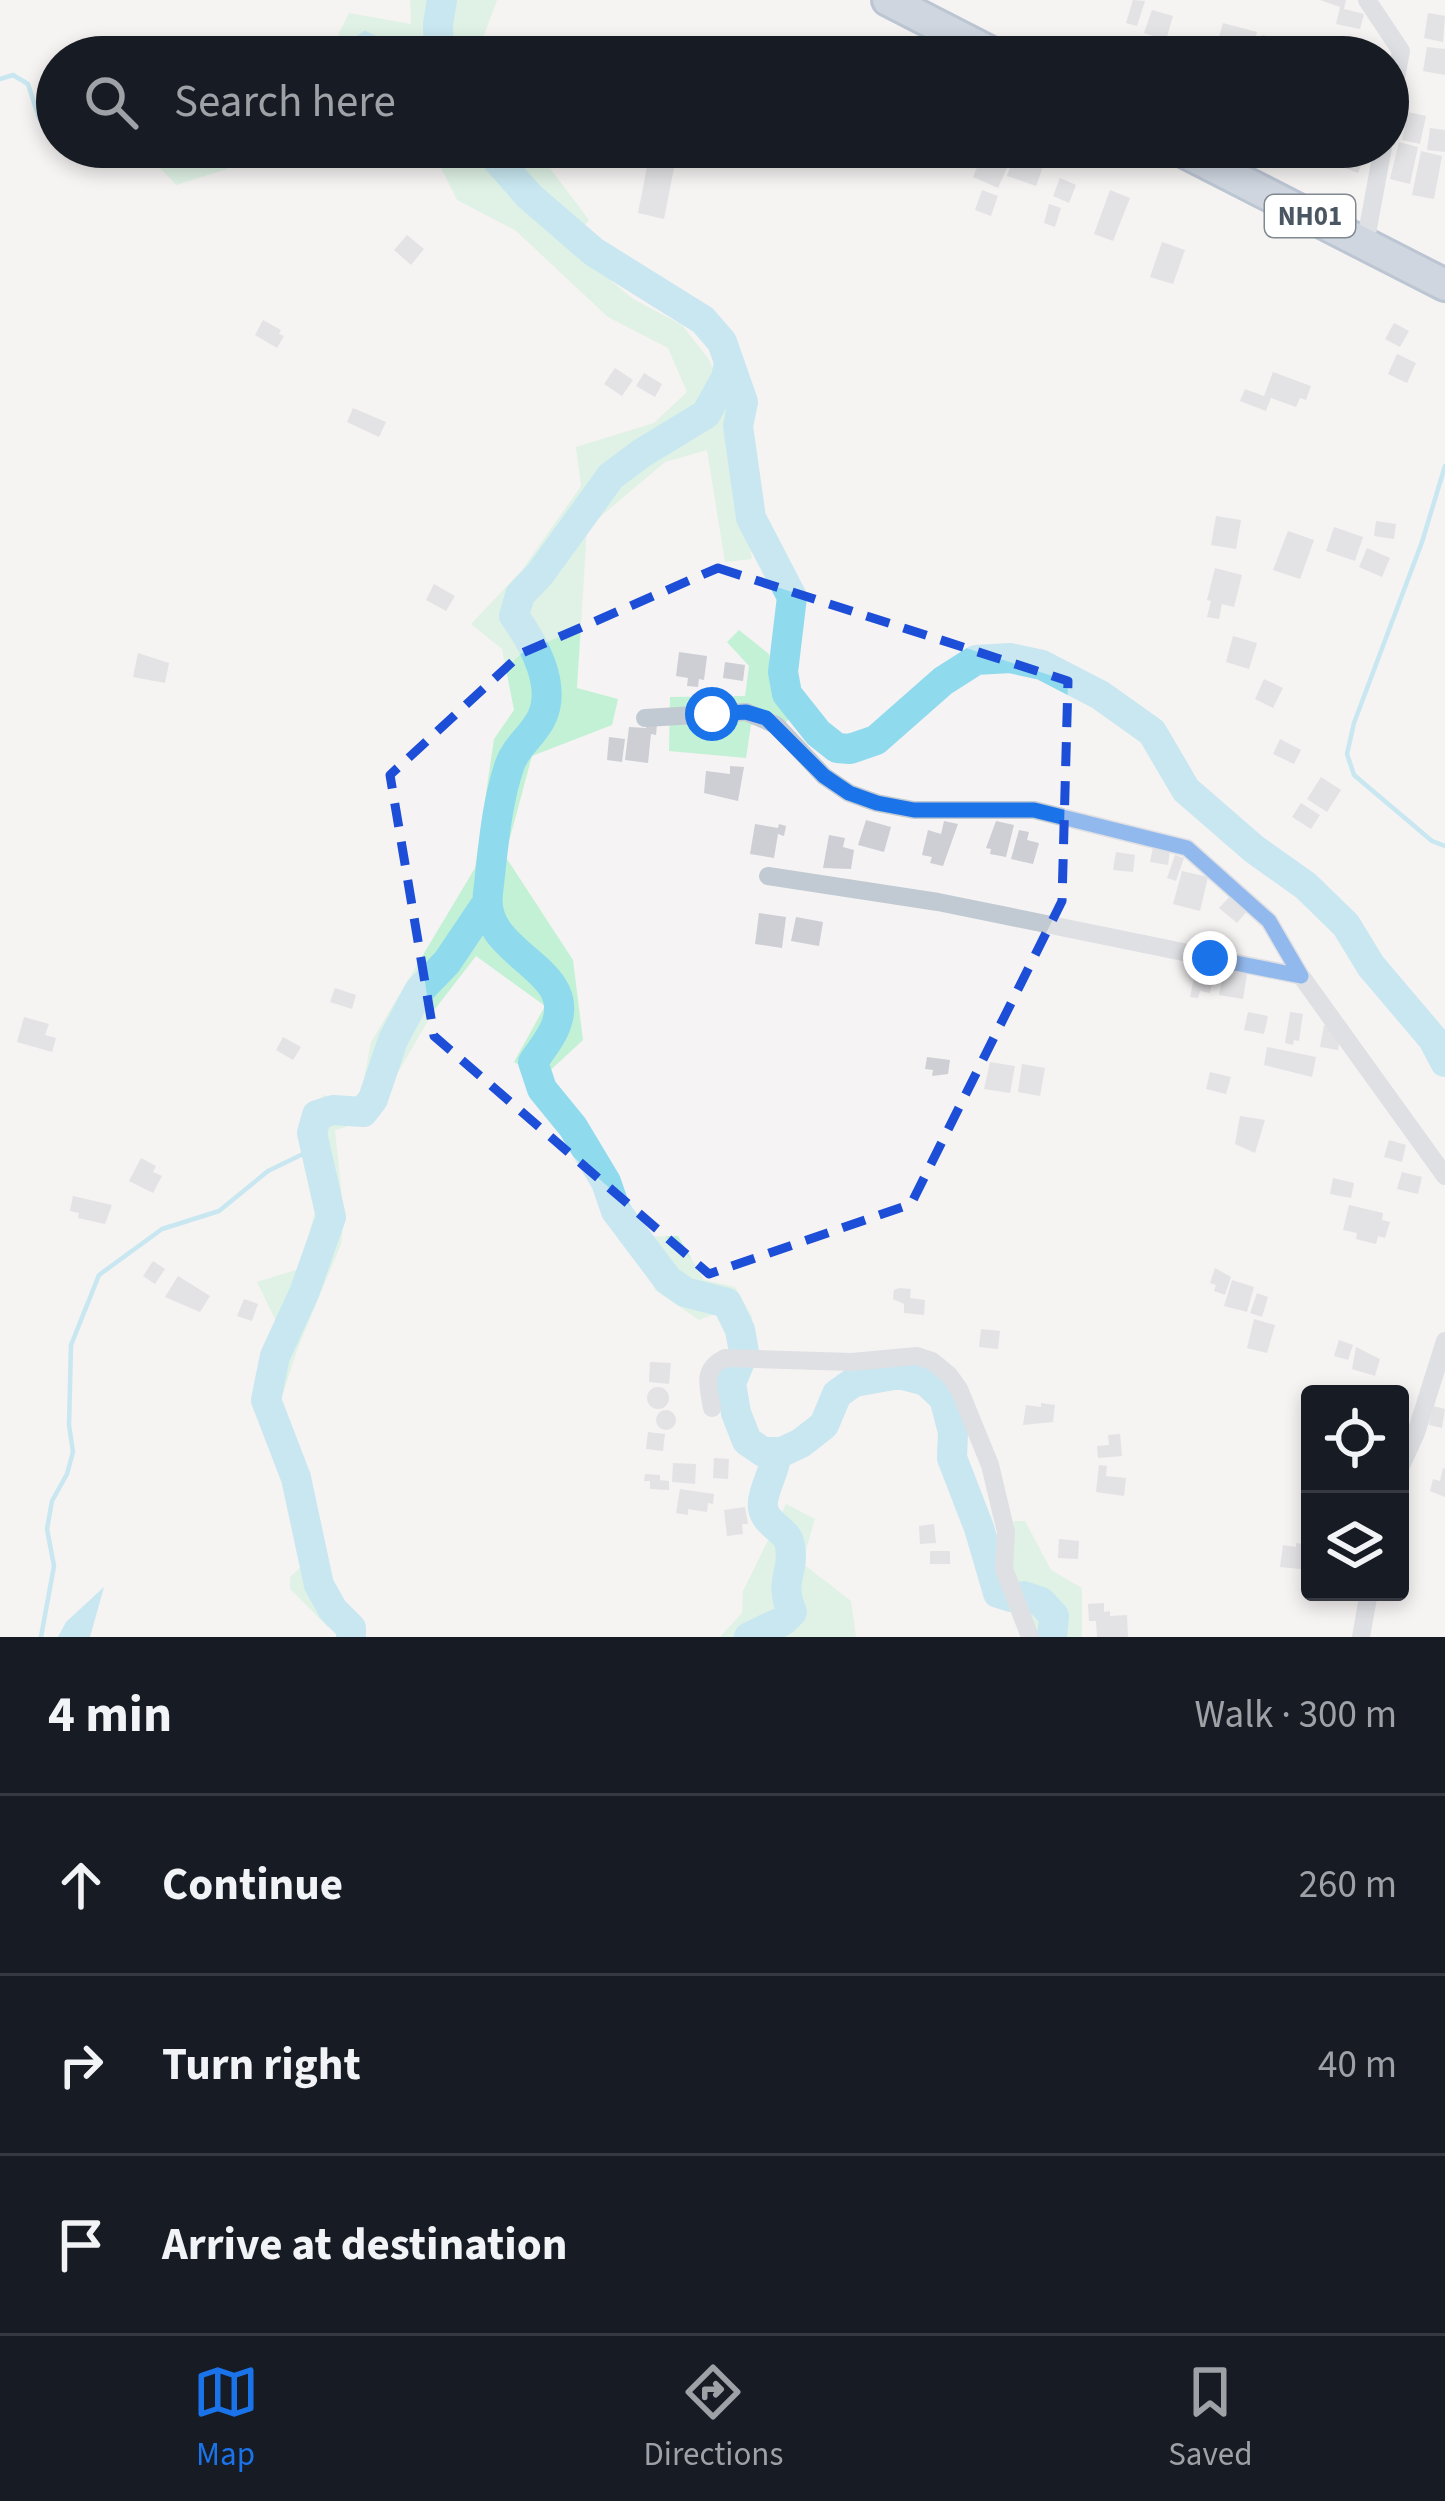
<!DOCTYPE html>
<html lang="en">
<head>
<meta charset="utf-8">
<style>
	body { margin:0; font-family:"Source Sans 3",sans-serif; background:#242831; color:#f1f3f6 }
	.controls { position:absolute; right:36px; bottom:36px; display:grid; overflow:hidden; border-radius:12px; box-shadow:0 6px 18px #0003 }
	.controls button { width:108px; height:108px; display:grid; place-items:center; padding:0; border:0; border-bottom:3px solid #363941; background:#171b24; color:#f1f3f6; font:60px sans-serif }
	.stop { position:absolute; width:36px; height:36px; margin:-27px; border:9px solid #1a73e8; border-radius:50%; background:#fff }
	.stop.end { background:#1a73e8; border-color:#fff; box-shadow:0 3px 12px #0008 }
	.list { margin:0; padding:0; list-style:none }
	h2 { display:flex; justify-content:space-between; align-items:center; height:156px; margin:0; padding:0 48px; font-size:51px }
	h2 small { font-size:39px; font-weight:400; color:#9ea1a6 }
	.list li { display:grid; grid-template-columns:78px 1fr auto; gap:36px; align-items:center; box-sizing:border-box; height:180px; padding:0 48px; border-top:3px solid #363941 }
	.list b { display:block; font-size:45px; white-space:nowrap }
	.list em { font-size:39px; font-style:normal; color:#9ea1a6 }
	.icon { flex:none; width:66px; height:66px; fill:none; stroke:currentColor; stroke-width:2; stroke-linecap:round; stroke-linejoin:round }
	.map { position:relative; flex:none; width:1445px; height:1637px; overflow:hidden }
	.search { position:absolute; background:#171b24; box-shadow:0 6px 18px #0003; left:36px; right:36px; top:36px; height:132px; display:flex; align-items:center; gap:30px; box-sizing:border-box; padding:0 42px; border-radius:66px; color:#9ea1a6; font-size:45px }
	.sheet { height:696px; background:#171b24 }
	nav { display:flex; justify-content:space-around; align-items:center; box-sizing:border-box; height:168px; border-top:3px solid #363941; background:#171b24; font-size:33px; color:#9ea1a6 }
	nav a { display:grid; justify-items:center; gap:6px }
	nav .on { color:#1a73e8 }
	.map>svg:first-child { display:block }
</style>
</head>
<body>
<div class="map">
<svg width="1445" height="1637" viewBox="0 0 1445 1637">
	<rect width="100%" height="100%" fill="#f5f3f3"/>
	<path fill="#c3f1d5" d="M410,0h87l-21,57h-142l5,-24 10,-20 62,11z
		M60,147h118l5,3 46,-3 -2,22 -51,16c-45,-54 -67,-23 -116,-38z
		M431,147h103l55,73 -21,25 65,54 49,26 28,36 19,61 23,137 -27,3 -18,-112 -42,12 -78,66 -10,160 41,11 -6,26 -80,31 -27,100 68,104 10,80 -41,38 -28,-16 31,-56 -69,-50 -41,53 -65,111 -35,10 9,87 -3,27 -44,106 -18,56 8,37 -16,8c-12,-46 -19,-85 6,-128l-20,-41 42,-13 20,-71 -13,-90 19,-13 25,12 12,-18 9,-47 104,-174 19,-129 20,-29 -12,-61 -31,-25 51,-54 59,-84 -5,-39 78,-24 33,-31 -19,-44 -60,-31 -93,-87 -58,-30z
		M739,630l30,24 4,37 20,24 -10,10h-32l-5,33 -77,-7 1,-54 75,-1 4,-30 -22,-24z
		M678,1236l26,44 31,7 17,30 -2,27 -20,3 -10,-35 -21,8 -44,-30 -18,-53z
		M786,1504l29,15 -13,44 49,38 5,36h-136l22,-24 1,-22z
		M1014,1521h11l26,49 31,18v49h-46l-27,-69z
		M306,1562l13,1 5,20 13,10 21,40 -30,-6 -38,-38v-12z"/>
	<path fill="#90daee" d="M104,1587l-14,50h-32l8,-15z"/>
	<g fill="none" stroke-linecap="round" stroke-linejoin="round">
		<path stroke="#90daee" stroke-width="4.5" d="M344,57l5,-13 16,-11 23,11 30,1 20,-21
			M0,79l13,-4 15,9 11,34 18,13
			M153,147h23
			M1445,466l-23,76 -68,181 -7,31 7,21 78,66 13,5
			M41,1637l13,-71 -7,-37 5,-28 15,-27 6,-22 -4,-27 2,-80 28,-70 63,-46 57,-18 49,-40 37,-18 11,-10"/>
		<path stroke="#90daee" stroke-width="30" d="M439,57l-1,-33 4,-24
			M486,147l43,49 65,56 109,68 19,22 21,60 -5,24 13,92 41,79 -9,75 4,22 31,39 19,15 13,1 26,-9 67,-59 33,-21 34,-2 32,7 58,30 52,37 34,58 68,59 52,37 40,39 25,41 62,73 12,23
			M729,362l-3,16 -20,36 -64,39 -31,23 -71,98 -20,21 -6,21c19,26 44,70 27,103 -8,16 -25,28 -31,45 -14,40 -17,87 -22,129 -8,62 87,73 69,129 -4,14 -16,28 -24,40l9,27 31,38 33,55 10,29 52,69 17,12 42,11 13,27 4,22 -13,31 5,30 11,28 16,11h19l19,-9 23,-18 13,-31 17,-12 45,-8 27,7 18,17 9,34 -1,26 27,70 19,65 13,4
			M1023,1596l18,6 13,14 -2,21
			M351,1637v-9l-18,-18 -14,-25 -23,-107 -30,-78 9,-44 29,-63 27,-76 -19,-84 5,-18 16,-5 30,2 10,-13 20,-59 26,-49 28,-29 39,-58
			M749,1637l34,-16 9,-9c-14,-33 3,-38 -2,-66 -2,-17 -24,-20 -27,-38 -2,-13 9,-32 12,-46l-5,-10"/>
	</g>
	<path fill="#cdcfd5" d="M1133,0l12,1 -8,25 -11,-3z
		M1320,0h26l-2,9 20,5 -4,15 -24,-5 4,-17z
		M1152,10l21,6 -7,24 -22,-7z
		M1428,13l17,3 -2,26 -19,-4z
		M1223,23l34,9 -7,25h-37z
		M1262,35l11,2 -4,20h-12z
		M743,36l33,9 -3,12 -35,-4z
		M1427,47l18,2v26l-22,-4z
		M1408,112l18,4 -6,28 -18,-4z
		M1430,128l15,2v22l-18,-2z
		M1399,142l19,5 -8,37 -20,-5z
		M632,147h62l-4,16z
		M1336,147l31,3 -9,23 -28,-11z
		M1017,148l29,10 -10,28 -29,-10z
		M1421,151l21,5 -8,43 -22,-4z
		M983,153l26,10 -11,25 -25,-11z
		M648,162l26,6 -10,51 -26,-6z
		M1060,178l16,7 -7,18 -16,-7z
		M982,190l16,6 -7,20 -16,-6z
		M1110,190l20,8 -17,43 -19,-7z
		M1049,204l12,4 -6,19 -11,-4z
		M407,235l17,14 -13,16 -17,-15z
		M1162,242l23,8 -12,34 -23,-7z
		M263,320l18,10 -2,4 5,2 -7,12 -22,-13z
		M1394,323l15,8 -9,16 -15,-8z
		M1397,354l19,9 -9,20 -19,-9z
		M615,368l18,12 -11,16 -18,-12z
		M1273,372l38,14 -5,14 -6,-2 -4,9 -25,-9 -5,13 -26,-10 5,-12 19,7z
		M644,373l18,11 -7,13 -19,-11z
		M353,408l33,14 -7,15 -32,-15z
		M1216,516l25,4 -5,29 -25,-4z
		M1376,521l20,3 -2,15 -20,-3z
		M1334,527l29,10 -8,24 -29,-10z
		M1288,531l26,9 -14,39 -27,-9z
		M1367,548l23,10 -8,19 -23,-10z
		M1215,568l27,7 -8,32 -12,-3 -3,15 -12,-2 4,-16 -4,-1z
		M434,584l21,12 -9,15 -20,-11z
		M1233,636l24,7 -8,26 -23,-7z
		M679,652l28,4 -3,24 -5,-1 -1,8 -11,-1 1,-8 -12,-2z
		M138,653l31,10 -4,20 -32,-6z
		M725,662l20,3 -2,16 -20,-3z
		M1264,679l19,9 -10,20 -18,-9z
		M647,723l10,1 -1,11 -5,-1 -3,29 -23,-3 4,-33 17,1z
		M609,737l16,2 -3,23 -15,-2z
		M1280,739l21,11 -7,14 -21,-10z
		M730,766l14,1 -6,34 -34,-8 2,-22 24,3z
		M1321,777l20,13 -14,22 -20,-13z
		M1301,803l19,12 -9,14 -19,-12z
		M866,820l25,7 -7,25 -26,-7z
		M944,821l14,3 -15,42 -13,-3 2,-6 -10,-2 6,-25 13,4z
		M996,821l18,4 -8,32 -16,-3 1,-5 -5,-1z
		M755,824l23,4 1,-4 7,2 -2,10 -6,-2 -4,24 -24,-4z
		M1019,830l10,2 -2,8 12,3 -6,21 -22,-5z
		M829,835l16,3 -2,9 11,3 -3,19 -28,-1z
		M1153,847l17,3 -2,15 -18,-3z
		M1116,852l19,3 -2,17 -20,-2z
		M1175,855l9,3 -8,23 -9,-3z
		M1182,871l26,6 -8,34 -27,-7z
		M1231,895l17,15 -11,13 -18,-15z
		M759,913l27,4 -4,31 -27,-4z
		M796,917l27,5 -4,24 -28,-5z
		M1198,958l19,4 -7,31 -10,-2 -2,7 -8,-1z
		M1225,963l23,5 -5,31 -24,-4z
		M335,988l21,7 -4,14 -22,-7z
		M1248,1012l20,4 -4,18 -20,-4z
		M1290,1012l13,2 -4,27 -5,-1 -1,5 -8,-2z
		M24,1017l25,7 -4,11 11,3 -4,14 -35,-10z
		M1324,1025l11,2 5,8 -2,15 -18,-3z
		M283,1037l18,10 -8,13 -17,-10z
		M1267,1047l49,10 -4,20 -48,-12z
		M927,1057l23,3 -2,14 -16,2 1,-6 -8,-1z
		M990,1062l25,4 -5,27 -26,-4z
		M1022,1064l23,4 -5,28 -22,-4z
		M1210,1072l21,5 -5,17 -20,-5z
		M1240,1116l25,4 -10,33 -20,-9z
		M1389,1140l17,5 -4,17 -18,-5z
		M141,1158l15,8 -3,6 9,4 -9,17 -24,-12z
		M1402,1172l20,5 -4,17 -21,-5z
		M1333,1178l21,5 -3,15 -21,-4z
		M73,1196l39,9 -7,19 -27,-6 1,-5 -9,-2z
		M1349,1205l34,8 -1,7 8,2 -5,16 -7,-2 -2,8 -20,-5 1,-6 -14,-3z
		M153,1261l12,8 -10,15 -12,-8z
		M1215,1268l16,9 -6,18 -11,-4 2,-6 -6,-2z
		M178,1276l32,20 -10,16 -35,-15z
		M1232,1280l22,7 -7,25 -23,-6z
		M899,1288l12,1 -1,9 15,2 -1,15 -20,-2v-9l-11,-5 1,-9z
		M1257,1293l11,4 -6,20 -12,-4z
		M244,1299l14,5 -6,17 -15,-5z
		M1254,1319l21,6 -8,28 -20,-5z
		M981,1329l19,2 -2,18 -19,-2z
		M1339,1340l14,5 -5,15 -14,-4z
		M1356,1347l24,12 -5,17 -23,-7z
		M650,1362l21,1 -2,21 -20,-2z
		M647 1398a11 11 0 1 1 22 0a11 11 0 1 1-22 0Z
		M1041,1403l14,2 -2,17 -30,3 3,-20 15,2z
		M1433,1406l12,3 -3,19 -13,-3z
		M656 1420a10 10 0 1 1 20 0a10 10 0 1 1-20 0Z
		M648,1432l17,2 -2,17 -17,-2z
		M1120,1434l2,22 -24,2 -1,-12 12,-1 -1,-10z
		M714,1458l15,1 -1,20 -15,-1z
		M673,1463l23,1 -1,20 -23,-2z
		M1099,1465l8,1 -1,10 20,2 -2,18 -28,-4z
		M1443,1468l2,1v28l-15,-6 3,-12 7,2z
		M645,1474l15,1v5l9,1v9l-19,-1v-8h-6z
		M680,1489l34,5 -1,10 -5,-1 -1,9 -19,-3v6l-12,-2z
		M745,1507l3,17h-6l1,10 -16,2 -3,-26z
		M934,1524l2,19 -16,1 -1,-18z
		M1059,1539l20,2 -1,18 -20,-1z
		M1296,1543l14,2v25l-30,-3 3,-22 13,2z
		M930,1551h20v13h-20z
		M1104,1603v9l6,-1v5l17,-1 1,22h-31l-1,-16h-7l-1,-17z"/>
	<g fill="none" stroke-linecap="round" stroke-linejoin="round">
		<defs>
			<path id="trunk" d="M888,0l111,57
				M1175,147l270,138"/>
		</defs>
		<use href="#trunk" stroke="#7690ad" stroke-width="36"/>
		<path stroke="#c1cad2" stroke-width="18" d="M1367,0l34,51 -13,69
			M1365,244l18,-97
			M645,718l101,-6 30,13 48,51 25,17 28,10 37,7h120l153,38 82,73 32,55
			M768,876l170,26 363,74 144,200
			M712,1408c-4,-23 -10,-39 13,-50l127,4 65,-6 15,5 17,14 10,14 31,76 16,67 -2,37 26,68
			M1400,1468l16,-35 29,-92
			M1361,1637l8,-45"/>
		<use href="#trunk" stroke="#9fb4c9" stroke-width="30"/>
	</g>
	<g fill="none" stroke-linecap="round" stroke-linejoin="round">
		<path stroke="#1a73e8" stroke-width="15" d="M712,714l34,-2 20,6 58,58 25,17 28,10 37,7h120l153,38 82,73 32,55 -91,-18"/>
	</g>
	<path d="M0 0H1445V1637H0ZM718,568l350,113 -6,220 -151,303 -202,70 -275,-238 -44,-261 132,-122z" fill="#f5f3f3" fill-opacity=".55" fill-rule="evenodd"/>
	<path fill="none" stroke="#1d4ed8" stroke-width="9" stroke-dasharray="24 15" stroke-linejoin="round" d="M718,568l350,113 -6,220 -151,303 -202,70 -275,-238 -44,-261 132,-122z"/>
	<g text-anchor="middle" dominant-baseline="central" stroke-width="9" stroke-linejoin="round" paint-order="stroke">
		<rect fill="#fff" stroke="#808990" stroke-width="3" x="1265" y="195" width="90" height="42" rx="9"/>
		<g font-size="27" font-weight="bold" fill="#4a5661">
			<text x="1310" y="216">NH01</text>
		</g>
	</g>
</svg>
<div class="controls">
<button><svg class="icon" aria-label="locate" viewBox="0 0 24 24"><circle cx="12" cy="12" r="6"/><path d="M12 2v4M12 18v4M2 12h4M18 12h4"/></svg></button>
<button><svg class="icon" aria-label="layers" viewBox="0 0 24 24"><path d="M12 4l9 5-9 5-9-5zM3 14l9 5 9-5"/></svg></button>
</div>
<div class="stop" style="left:712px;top:714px"></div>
<div class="stop end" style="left:1210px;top:958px"></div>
<div class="search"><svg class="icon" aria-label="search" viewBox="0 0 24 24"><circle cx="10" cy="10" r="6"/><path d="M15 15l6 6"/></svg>Search here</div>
</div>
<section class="sheet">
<h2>4 min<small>Walk · 300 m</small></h2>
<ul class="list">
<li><svg class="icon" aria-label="ahead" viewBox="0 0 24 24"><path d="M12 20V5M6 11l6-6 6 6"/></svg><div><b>Continue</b></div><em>260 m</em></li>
<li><svg class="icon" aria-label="right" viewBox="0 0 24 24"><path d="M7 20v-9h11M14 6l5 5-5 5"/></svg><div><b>Turn right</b></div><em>40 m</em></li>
<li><svg class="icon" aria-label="arrive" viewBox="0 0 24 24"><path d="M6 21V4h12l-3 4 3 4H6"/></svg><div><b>Arrive at destination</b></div></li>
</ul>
</section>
<nav>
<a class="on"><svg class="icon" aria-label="map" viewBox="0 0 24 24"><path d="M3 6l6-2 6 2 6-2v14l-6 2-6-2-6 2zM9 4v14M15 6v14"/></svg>Map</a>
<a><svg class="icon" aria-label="directions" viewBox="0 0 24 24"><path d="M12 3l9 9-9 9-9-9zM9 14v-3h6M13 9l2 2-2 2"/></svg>Directions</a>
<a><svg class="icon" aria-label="saved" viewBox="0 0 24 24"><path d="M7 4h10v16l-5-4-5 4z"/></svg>Saved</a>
</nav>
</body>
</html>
